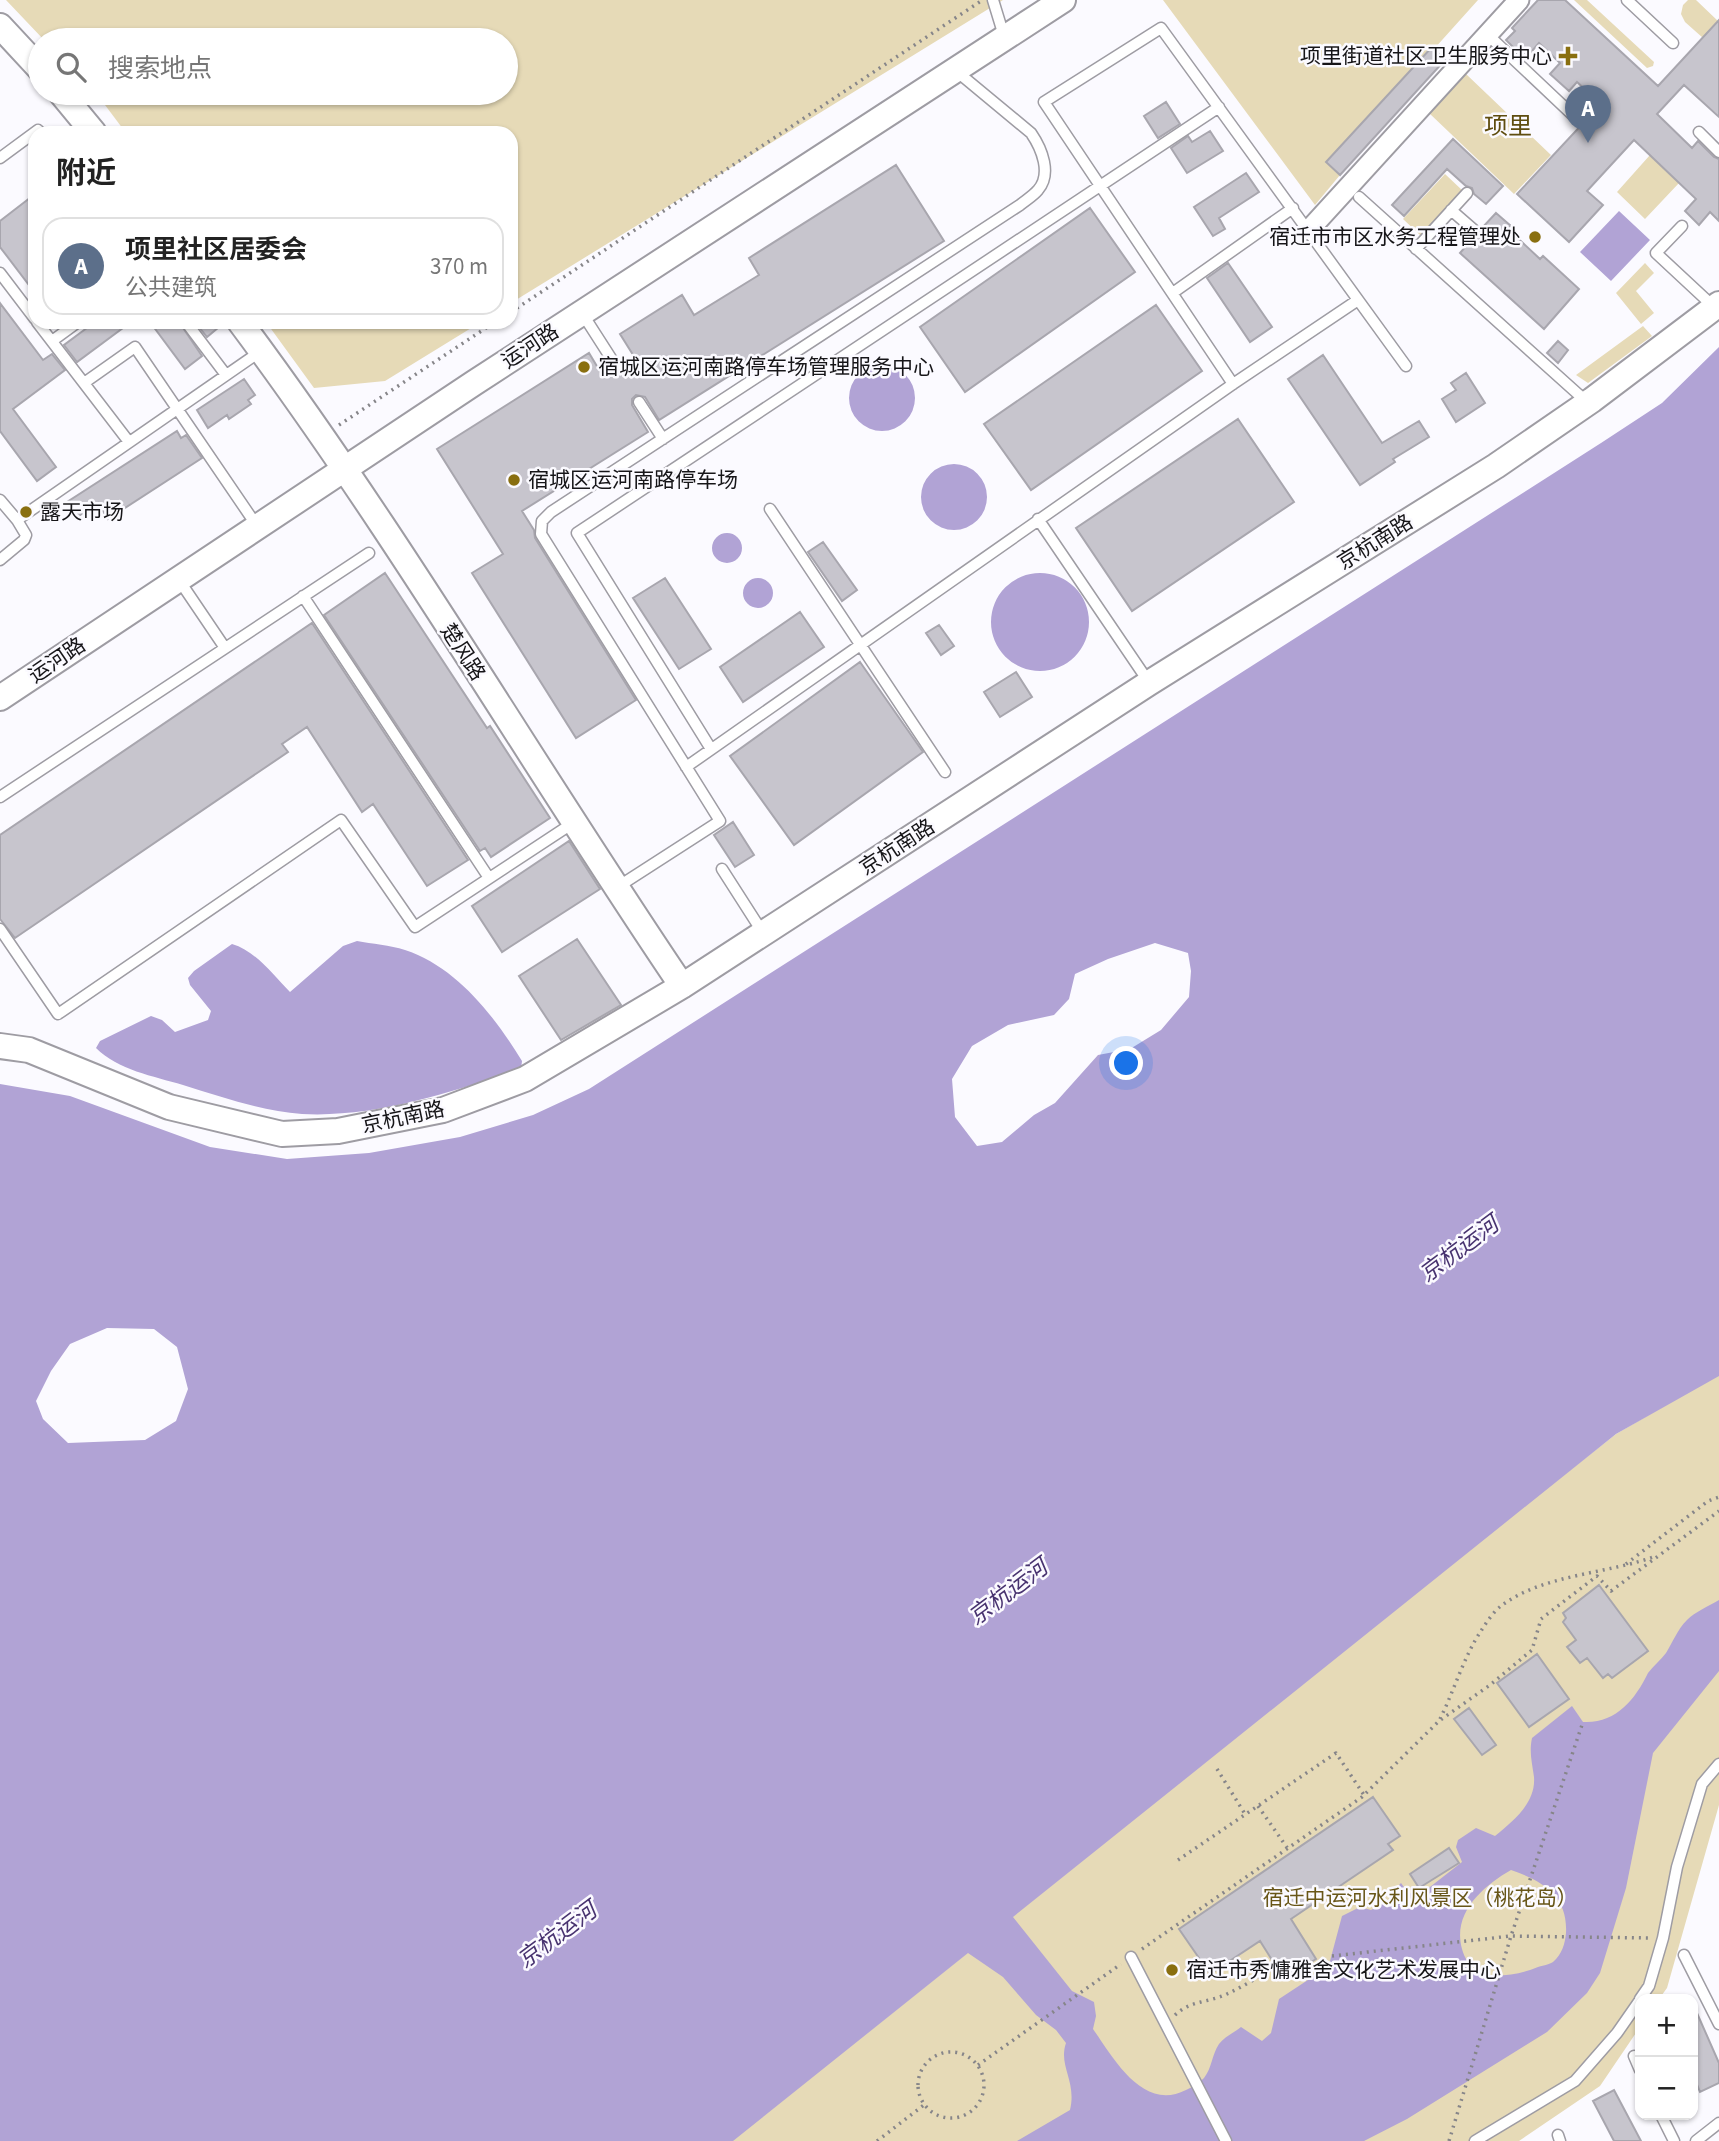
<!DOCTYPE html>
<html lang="zh">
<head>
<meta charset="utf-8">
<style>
	body { margin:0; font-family:"Source Sans 3","Noto Sans SC",sans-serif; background:#f2f2f2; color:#222 }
	.controls { position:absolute; right:21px; bottom:21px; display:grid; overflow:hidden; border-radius:14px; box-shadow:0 2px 5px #0004 }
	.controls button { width:63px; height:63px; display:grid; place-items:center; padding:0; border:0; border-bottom:2px solid #e0e0e0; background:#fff; color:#222; font:35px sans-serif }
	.you { position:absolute; left:1127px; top:1064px; width:24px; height:24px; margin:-18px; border:5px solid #fff; border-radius:50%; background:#1a73e8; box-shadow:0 0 0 10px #1a73e833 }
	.badge { display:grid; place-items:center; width:46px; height:46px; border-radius:50%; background:#0b8043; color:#fff; font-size:23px; font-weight:700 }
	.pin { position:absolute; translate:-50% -58px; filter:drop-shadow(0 2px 4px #0008) }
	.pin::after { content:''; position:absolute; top:37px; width:24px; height:21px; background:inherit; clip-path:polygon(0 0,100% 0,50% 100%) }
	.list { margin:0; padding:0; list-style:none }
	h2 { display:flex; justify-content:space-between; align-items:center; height:91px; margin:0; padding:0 28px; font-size:30px }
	h2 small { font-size:23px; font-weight:400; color:#767676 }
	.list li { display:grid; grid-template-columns:46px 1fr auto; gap:21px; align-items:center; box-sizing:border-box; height:98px; margin:0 14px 14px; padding:0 14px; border:2px solid #e0e0e0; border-radius:21px }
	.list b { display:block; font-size:26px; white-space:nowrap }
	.list p { margin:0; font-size:23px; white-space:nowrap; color:#767676 }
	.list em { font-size:23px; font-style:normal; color:#767676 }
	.icon { flex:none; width:38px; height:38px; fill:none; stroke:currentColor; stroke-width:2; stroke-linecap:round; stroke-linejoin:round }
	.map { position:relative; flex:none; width:1719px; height:2141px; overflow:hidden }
	.search { position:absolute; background:#fff; box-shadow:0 2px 5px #0004; left:28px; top:28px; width:490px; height:77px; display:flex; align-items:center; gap:18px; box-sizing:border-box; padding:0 24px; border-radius:38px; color:#767676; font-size:26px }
	.panel { position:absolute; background:#fff; box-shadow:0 2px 5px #0004; left:28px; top:126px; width:490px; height:203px; border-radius:21px }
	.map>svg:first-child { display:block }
</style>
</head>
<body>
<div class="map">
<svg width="1719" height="2141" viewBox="0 0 1719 2141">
	<rect width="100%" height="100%" fill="#fbfaff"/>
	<path fill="#e6dab7" d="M6,0h997l-492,303v-170h-385l-30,-40h410v-53h-462z
		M1163,0h315l-44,49 -3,-2 -104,115 13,13 -25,30z
		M1574,0h13l67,62 -1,4 -6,2z
		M1688,0h8l22,21 -15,17 -18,-16 -4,-8 2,-9z
		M1466,74l85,81 -37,39 -85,-81z
		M1650,155l29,28 -34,36 -28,-27z
		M1445,174l18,17 -42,45 -18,-17z
		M1645,263l9,10 -18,18 18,22 -13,11 -25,-31z
		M266,322h215l-96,59 -71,7z
		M1643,326l9,10 -64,47 -12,-8z
		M1719,1374v431l-52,183 -8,11h-19v28l-40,59 -81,55h-804l901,-707z"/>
	<path fill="#b1a3d5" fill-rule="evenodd" d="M1619,211l31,29 -39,41 -31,-29z
		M1719,347v1029l-103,58 -603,483 59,74 22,11 2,14 -3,13c21,30 50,83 93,61 7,-3 13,-7 18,-12 8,-10 8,-24 15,-34 5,-7 16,-12 22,-17l21,14 9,-8 8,-34 35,-23 16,-15 12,-45 18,-9 11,3 31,-16 -4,-8 3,-3 8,11 7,-4 5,4 41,-32 -6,-15 2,-7 18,-12 19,8c18,-15 41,-33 39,-59 -2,-14 -5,-25 -2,-39l40,-32 11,16c32,2 52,-22 65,-49 5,-7 13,-13 18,-20 7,-11 11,-23 21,-33 8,-8 22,-14 32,-20v71l-66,82 -27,135 -26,85 -13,20 -40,39 -140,87 -43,22h-347l53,-31c7,-29 -12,-44 -4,-67l-10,-13 -20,-15 -33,-38 -35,-24 -235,188h-733v-1057l70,12 140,51 77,12 82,-6 91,-16 73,-22 56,-26 1012,-646 61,-40zM1155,943l33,10 3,18 -2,26 -28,33 -31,19 -32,6 -43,48 -21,12 -32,27 -25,4 -22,-29 -3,-38 20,-33 36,-21 46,-10 15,-16 6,-25 33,-15zM107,1328l47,1 23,18 11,42 -12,32 -31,19 -77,3 -25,-24 -7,-18 15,-30 19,-27zM1511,1870c32,11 57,26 55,63 -1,11 -4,21 -13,29 -3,2 -11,4 -15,5 -22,9 -40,10 -63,7 -5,-8 -11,-17 -13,-25 -10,-36 21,-63 49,-79z
		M849 398a33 33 0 1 1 66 0a33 33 0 1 1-66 0Z
		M921 497a33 33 0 1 1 66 0a33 33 0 1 1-66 0Z
		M712 548a15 15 0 1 1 30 0a15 15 0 1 1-30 0Z
		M991 622a49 49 0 1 1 98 0a49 49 0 1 1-98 0Z
		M743 593a15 15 0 1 1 30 0a15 15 0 1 1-30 0Z
		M357,941c15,3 33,4 48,9 52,17 90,67 117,111l-1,8c-70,23 -145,49 -219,45 -40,-3 -80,-17 -119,-29 -30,-9 -65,-15 -87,-37l4,-7 51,-25 11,4 13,12 33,-12 3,-9 -21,-26 -2,-7 6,-7 38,-27c24,7 41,31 58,48l53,-46z"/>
	<path fill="#c7c5cd" stroke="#a8a6ae" stroke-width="2" d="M1538,0h27l93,86 61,-66v97l-35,-32 -27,29 35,34 6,-7 16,16 5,2v62l-9,-9 -11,13 -14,-14 11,-12 -62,-59 -47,51 16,14 -34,37 -52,-48 84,-90 -24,-22 -8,9 -19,-17 10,-11 -21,-20 -14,16 -19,-19 9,-9 -3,-3z
		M1432,47l13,13 -105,115 -14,-13z
		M1166,102l14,22 -22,14 -14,-22z
		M1210,131l13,20 -36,22 -16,-25 17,-12 4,6z
		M1453,139l50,47 -17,18 -12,-10 -2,-6 -6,-2 -19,-17 -43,47 -12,-11z
		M896,165l48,76 -285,179 -14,-23 -9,-2 -4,4v6l16,27 -126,79 12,19 1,8 101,162 -60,38 -104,-165 31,-19 -66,-105 152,-96 15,25 9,-5h6l4,-7 12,-8 -15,-24 62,-39 12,20 65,-40 -10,-17z
		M1246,173l13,19 -40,26 6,11 -12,7 -19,-29z
		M35,194v99l-35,-46v-26z
		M1090,208l45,64 -170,120 -45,-65z
		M1496,213l15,13 -3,3 32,30 3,-3 36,33 -35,40 -84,-76 14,-16 5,-2 2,-6z
		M1228,263l44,64 -22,15 -43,-64z
		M0,303l43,57 9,-6 13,16 -52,39 43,58 -19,14 -37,-50z
		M1156,305l46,66 -171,119 -47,-66z
		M95,322h36l-54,40 -13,-17z
		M150,322h29l23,34 -17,13z
		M195,322h30l-18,15z
		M1558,341l10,9 -10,13 -11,-10z
		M1323,355l59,88 37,-22 10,16 -36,22 2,3 -35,23 -72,-106z
		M1466,373l19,30 -29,19 -14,-23 14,-9 -5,-7z
		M244,379l11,16 -7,5 3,4 -22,15 -2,-4 -19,13 -11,-18z
		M1238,419l56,83 -162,109 -56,-83z
		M177,431l4,7 5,-3 16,23 -94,61 -10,-16 -21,14 -10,-15z
		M823,542l34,48 -15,11 -34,-49z
		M385,573l102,155 3,-2 60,92 -59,39 -6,-9 -5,3 -156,-236z
		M665,578l46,71 -32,20 -46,-71z
		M800,612l24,35 -81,55 -23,-35z
		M312,623l156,237 -41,26 -54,-82 -11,8 -55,-85 -25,17 6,8 -273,186 -15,-19v-84z
		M939,625l15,21 -13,9 -15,-22z
		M860,662l63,90 -129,93 -64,-89z
		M1016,672l16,25 -32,20 -16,-25z
		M733,822l21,33 -19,12 -21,-32z
		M569,841l31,48 -98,63 -30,-46z
		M577,939l44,66 -60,35 -42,-64z
		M1599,1585l49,66 -36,27 -4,-4 -5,4 -16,-20 -7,5 -13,-16 9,-7 -13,-18 3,-4 -3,-5z
		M1537,1654l32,45 -40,28 -32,-44z
		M1469,1708l27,37 -14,10 -28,-36z
		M1373,1797l27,39 -12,8 5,6 -102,69 25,40 -32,20 -24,-38 -50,33 -31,-45z
		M1449,1848l10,15 -40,25 -9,-14z
		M1693,2004l26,59v20l-19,9 -7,-17z
		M1614,2090l27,51h-27l-21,-40z"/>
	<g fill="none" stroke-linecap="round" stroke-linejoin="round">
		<defs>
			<path id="service" d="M993,0l11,36
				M1627,0l46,43
				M1488,35l89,84
				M1699,132l20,20
				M0,158l38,-28 3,3
				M1359,197l229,206
				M1451,210l23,20
				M1682,226l-26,27 58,54
				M1416,249l51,-56
				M0,273l35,46
				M1174,292l119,-84
				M582,313l34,53
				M37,322l92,120
				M186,322l40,53
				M52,341l26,-19
				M84,383l51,-36 122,179
				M1233,384l-189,-282 117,-74 245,338
				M639,402l24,37
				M0,500l17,20 9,15 -2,5 -24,20
				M770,509l175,263
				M1038,519l110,162
				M17,520l244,-169
				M179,580l46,68
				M303,596l186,282
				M711,749l-134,-216 642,-426
				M686,767l547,-383 125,-84
				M0,797l369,-244
				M722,869l41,64
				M616,888l104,-67 -179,-287 1,-13 9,-9 469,-307c6,-5 13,-9 18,-15 14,-16 4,-41 -7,-57l-76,-63
				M0,929l58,85 283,-194 74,107 158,-104
				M1684,1955l35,69
				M1131,1957l95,184
				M1640,1999l9,-13 14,-48 14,-71 25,-83 17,-20
				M1634,2056l6,14
				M1661,2115l13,26
				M1558,2135l2,6
				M1475,2141l100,-60 42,-48 23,-33
				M1696,2141l23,-18"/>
			<path id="minor" d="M1309,230l210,-230"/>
			<path id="tertiary" d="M0,26l40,43
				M61,93l33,40
				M240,322c159,213 293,444 442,664
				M0,698l474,-315 589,-383
				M0,1046l29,4 140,57 113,27 56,-3 105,-21 82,-31 157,-93 467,-303 347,-217 96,-66 127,-96"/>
		</defs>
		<use href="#service" stroke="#9e9ca3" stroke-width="13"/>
		<use href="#minor" stroke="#9e9ca3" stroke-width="23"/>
		<use href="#tertiary" stroke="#9e9ca3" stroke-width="28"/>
		<path stroke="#868589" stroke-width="3.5" stroke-dasharray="2 5" stroke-linecap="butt" d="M511,312l470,-311
			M339,425l156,-103
			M1626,1564l82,-63 11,-4
			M1440,1719c14,-28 24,-63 41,-88 5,-8 13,-20 20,-25 42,-32 107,-32 155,-50
			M1217,1769l28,45
			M1258,1806l30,43
			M1178,1860l158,-107 28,42
			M1142,1949l220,-152 77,-76 51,-36 42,-35 9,-31 56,-43 14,15 108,-80
			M1332,1956l179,-20 139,2
			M1175,2015c16,-15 33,-12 52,-21 15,-7 30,-16 44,-25
			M918 2085a33 33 0 1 1 66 0a33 33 0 1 1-66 0Z
			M978,2065l143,-101
			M877,2141l47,-36
			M1449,2141l62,-205 72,-214"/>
		<use href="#service" stroke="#fff" stroke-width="10"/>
		<use href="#minor" stroke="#fff" stroke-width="19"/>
		<use href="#tertiary" stroke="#fff" stroke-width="24"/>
	</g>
	<g fill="#896f10" stroke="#fbfaff" stroke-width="2.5">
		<path d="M1564.5 45.5h7v7h7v7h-7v7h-7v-7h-7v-7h7z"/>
		<circle cx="1535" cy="237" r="7"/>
		<circle cx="584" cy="367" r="7"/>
		<circle cx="514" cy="480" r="7"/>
		<circle cx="26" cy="512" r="7"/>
		<circle cx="1172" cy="1970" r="7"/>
	</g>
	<g text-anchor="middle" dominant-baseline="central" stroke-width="5" stroke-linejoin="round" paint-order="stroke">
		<g font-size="21" fill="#161518" stroke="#fbfaff" text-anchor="start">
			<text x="1552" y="56" text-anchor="end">项里街道社区卫生服务中心</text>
			<text x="1521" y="237" text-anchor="end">宿迁市市区水务工程管理处</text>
			<text x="598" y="367">宿城区运河南路停车场管理服务中心</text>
			<text x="528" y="480">宿城区运河南路停车场</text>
			<text x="40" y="512">露天市场</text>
			<text x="1186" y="1970">宿迁市秀慵雅舍文化艺术发展中心</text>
		</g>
		<g font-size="21" fill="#161518" stroke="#fbfaff">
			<text transform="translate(530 346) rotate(-33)">运河路</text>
			<text transform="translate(1375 542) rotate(-32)">京杭南路</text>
			<text transform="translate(463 652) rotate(57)">楚风路</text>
			<text transform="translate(57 660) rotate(-34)">运河路</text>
			<text transform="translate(897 847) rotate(-33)">京杭南路</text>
			<text transform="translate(403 1117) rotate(-12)">京杭南路</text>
		</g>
		<g font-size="21" fill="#685618" stroke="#fbfaff">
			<text x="1420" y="1898">宿迁中运河水利风景区（桃花岛）</text>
		</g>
		<g font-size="23" font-style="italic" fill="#483370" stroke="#fbfaff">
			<text transform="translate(1459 1249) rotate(-37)">京杭运河</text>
			<text transform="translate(1008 1592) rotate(-37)">京杭运河</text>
			<text transform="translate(557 1935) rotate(-37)">京杭运河</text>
		</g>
		<g font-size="24" fill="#5f4d0f" stroke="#fbfaff">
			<text x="1508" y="126">项里</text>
		</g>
	</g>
</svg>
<div class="controls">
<button>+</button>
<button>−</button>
</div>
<div class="you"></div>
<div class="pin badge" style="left:1588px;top:143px;background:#5c6f8a">A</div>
<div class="search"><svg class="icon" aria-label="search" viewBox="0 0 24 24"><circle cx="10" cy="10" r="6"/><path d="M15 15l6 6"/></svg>搜索地点</div>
<section class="panel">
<h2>附近<small></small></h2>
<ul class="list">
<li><span class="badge" style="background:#5c6f8a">A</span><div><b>项里社区居委会</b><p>公共建筑</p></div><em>370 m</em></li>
</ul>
</section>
</div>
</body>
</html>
